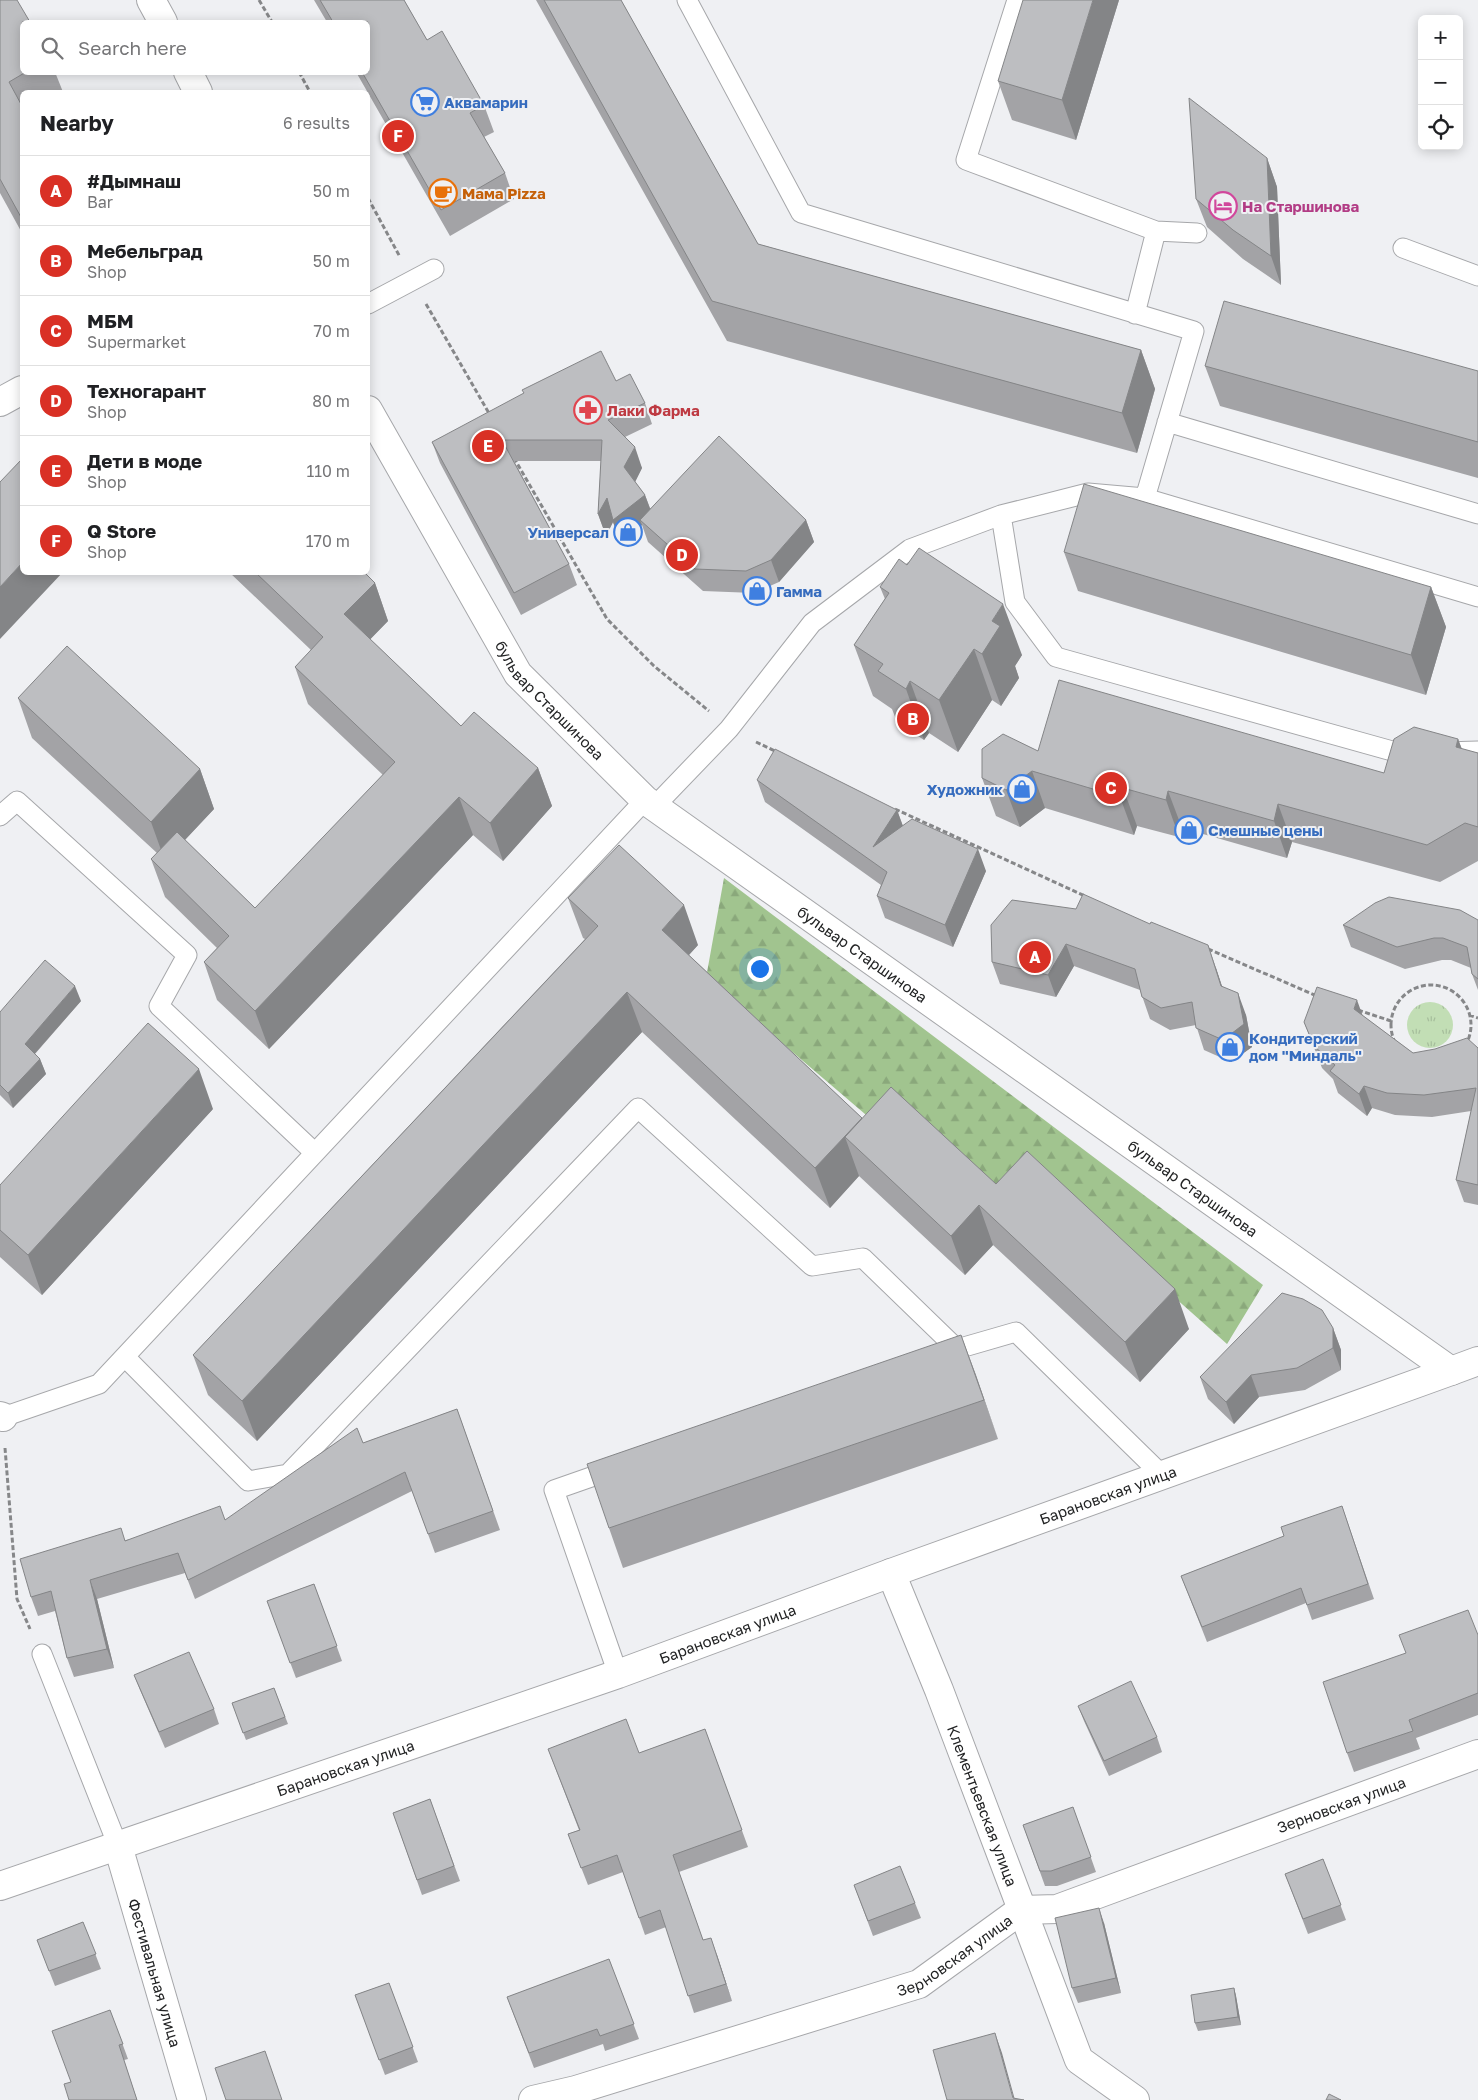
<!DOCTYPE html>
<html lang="en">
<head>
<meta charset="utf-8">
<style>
	body { margin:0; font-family:"Golos Text",sans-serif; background:#f6f6f6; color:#202124 }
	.controls { position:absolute; right:15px; top:15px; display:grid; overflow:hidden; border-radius:8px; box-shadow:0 2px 12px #0003 }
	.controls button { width:45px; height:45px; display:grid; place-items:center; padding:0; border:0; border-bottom:1px solid #e0e0e0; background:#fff; color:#202124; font:25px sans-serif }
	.you { position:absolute; left:759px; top:968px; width:18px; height:18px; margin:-12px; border:4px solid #fff; border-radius:50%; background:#1a73e8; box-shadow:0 0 0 8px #1a73e833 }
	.badge { display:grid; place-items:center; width:32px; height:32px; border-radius:50%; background:#d93025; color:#fff; font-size:16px; font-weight:700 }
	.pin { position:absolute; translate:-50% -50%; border:2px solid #fff; box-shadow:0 1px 5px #0006 }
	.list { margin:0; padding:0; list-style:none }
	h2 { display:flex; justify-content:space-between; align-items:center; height:65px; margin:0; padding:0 20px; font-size:21px }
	h2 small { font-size:16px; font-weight:400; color:#757577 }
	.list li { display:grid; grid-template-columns:32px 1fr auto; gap:15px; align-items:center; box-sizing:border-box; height:70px; padding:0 20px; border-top:1px solid #e0e0e0 }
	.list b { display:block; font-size:19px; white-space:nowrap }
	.list p { margin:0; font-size:16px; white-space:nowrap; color:#757577 }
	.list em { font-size:16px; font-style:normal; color:#757577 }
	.icon { flex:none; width:28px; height:28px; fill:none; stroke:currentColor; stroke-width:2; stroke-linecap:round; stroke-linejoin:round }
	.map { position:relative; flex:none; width:1478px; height:2100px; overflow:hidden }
	.search { position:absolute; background:#fff; box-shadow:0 2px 12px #0003; left:20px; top:20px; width:350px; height:55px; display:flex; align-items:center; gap:12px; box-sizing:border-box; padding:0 18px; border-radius:8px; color:#757577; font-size:19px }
	.panel { position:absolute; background:#fff; box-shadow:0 2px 12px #0003; left:20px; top:90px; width:350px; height:485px; border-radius:8px }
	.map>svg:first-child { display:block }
</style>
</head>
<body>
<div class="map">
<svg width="1478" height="2100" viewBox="0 0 1478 2100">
	<defs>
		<pattern id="grass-tufts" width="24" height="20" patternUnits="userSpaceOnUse" patternTransform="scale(1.25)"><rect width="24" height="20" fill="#c2deb5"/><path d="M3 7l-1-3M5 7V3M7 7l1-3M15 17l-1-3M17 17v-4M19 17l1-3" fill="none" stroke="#a6be9c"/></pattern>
		<pattern id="forest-firs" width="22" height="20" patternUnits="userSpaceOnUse" patternTransform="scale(1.25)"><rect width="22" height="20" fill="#a1c48f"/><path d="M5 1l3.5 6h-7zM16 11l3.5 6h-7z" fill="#8aa87b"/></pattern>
	</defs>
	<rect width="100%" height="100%" fill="#eff0f3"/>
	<path fill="url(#grass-tufts)" d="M1407 1025a23 23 0 1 1 46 0a23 23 0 1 1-46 0Z"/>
	<path fill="url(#forest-firs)" d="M724,878l539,407 -36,59 -186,-165 -34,26 -128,-79 -173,-148z"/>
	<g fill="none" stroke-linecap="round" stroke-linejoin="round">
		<defs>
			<path id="service" d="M1017,0l-51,160 190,71
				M1403,248l75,28
				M368,304l66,-35
				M1135,314l21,-83 41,2
				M1167,422l311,92
				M1145,498l333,99
				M1001,515l14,87 41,55 347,97 11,-1
				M1444,752l34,-1
				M654,807l75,-78 83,-106 98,-74 91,-34 87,-22 57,5 49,-167 -393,-118 -114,-213
				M0,816l17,-15 170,154 -28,51 156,147
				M125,1357l123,124 40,-7 350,-366 174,158 51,-8 94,91 59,-17 146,143
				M3,1417l96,-33 546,-584
				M614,1469l-60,21 64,184
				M42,1654l76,192"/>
			<g id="minor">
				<path d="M0,402l22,-12"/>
				<path d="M0,1416l3,1"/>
				<path id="s1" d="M891,1573l48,117 140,370 56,40"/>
				<path id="s2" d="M118,1846l74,254"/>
				<path id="s3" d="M0,1886l618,-212 273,-101 560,-202"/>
				<path id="s4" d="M533,2100l43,-10 343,-106 102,-74 36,-1 421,-155"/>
			</g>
			<g id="tertiary">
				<path d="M151,0l12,22"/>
				<path d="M188,72l10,20"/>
				<path id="s5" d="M368,410l150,264 127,126 806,571 27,-10"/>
			</g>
		</defs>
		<use href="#service" stroke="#a6a7aa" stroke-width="21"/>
		<use href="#minor" stroke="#a6a7aa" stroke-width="30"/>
		<use href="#tertiary" stroke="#a6a7aa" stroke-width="30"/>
		<path stroke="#868789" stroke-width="3" stroke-dasharray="5 2.5" stroke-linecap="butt" d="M259,0l13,22
			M299,72l11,20
			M368,198l32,59
			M426,304l64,111
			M514,458l93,161 47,47 55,45
			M756,742l21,10
			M895,809l190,87
			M1208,949l109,47
			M1391 1025a40 40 0 1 1 80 0a40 40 0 1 1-80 0Z
			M1358,1010l33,11
			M1469,1015l9,3
			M5,1448l12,151 13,30"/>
		<use href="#service" stroke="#fff" stroke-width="19"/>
		<use href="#minor" stroke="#fff" stroke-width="28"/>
		<use href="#tertiary" stroke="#fff" stroke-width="28"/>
	</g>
	<path fill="#a3a3a6" d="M0,0l22,72h33l8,20h-41v141l-22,-40z
		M314,0h90l23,40 57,65 10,27 -10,5 21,36 9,26 -64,37 -94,-164h12v-50h-41z
		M536,0h85l137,244 383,106 14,39 -18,64 -410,-112z
		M1119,0l-43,140 -64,-20 -14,-39z
		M1267,158l10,29 4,98 -38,-26 -36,-32 -11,-28z
		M1205,366l273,5v107l-258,-72z
		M616,381l29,22 7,21 -27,13 17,31 -7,14 10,13 5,13 156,12 8,22 -35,40 -25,11 -51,-2 -55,-49 -6,-17 -22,16 -7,-19 -7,14 -8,-22 3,-53h-87l55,103 8,21 -56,30 -81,-152 -8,-21z
		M1064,552l367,35 15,40 -20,68 -348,-104z
		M229,572h135l11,11 13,38 -18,18 91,87 77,42 14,38 -49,55 -30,-26 -204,214 -52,-49 -13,-38 13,-14 -52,-51 -14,-38 6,-6 -125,-115 -14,-40 182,71 14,40 -29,31 70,68 128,-133 -75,-71 -13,-37 16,-17z
		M880,587l142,68 -7,11 4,12 -18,28 -9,-6 -34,52 -29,-19 -5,7 -27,-18 -5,-13 -19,-13 -19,-51 31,-46z
		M1458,739l4,10 16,4v108l-38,21 -148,-40 -5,16 -105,-30 -3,9 -42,-11 -3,9 -89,-27 -25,19 -24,-11 -14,-38 56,-27 346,22z
		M757,780l140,30 6,16 83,45 -33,76 -68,-29 -8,-22 4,-11 -116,-83z
		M568,898l130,47 -9,10 173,163 134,66 193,145 -49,53 -147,-137 -28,30 -106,-99 -29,32 -188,-176 -385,409 -49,-46 -15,-40 392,-416 -2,-1z
		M1478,920v70l-6,-16 -1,-6 -20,-8h-9l-37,9 -54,-22 -8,-22z
		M1150,924l66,44 6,18 24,29 6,32 -21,15 -27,-12 -8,-25 -26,5 -20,-11 -10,-29 -66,-24 -18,31 -56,-13 -8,-22z
		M81,1001l-46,53 5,5 6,15 -33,34 -13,-13v-83z
		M1363,1016l50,37 65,-5v157l-14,-3 -8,-22 15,-69 -39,6 -37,-2 -23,-7 -5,8 -29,-23 -5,-14 -11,-11 -18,-46z
		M213,1109l-171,186 -42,-38v-27z
		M1333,1328l8,22v20l-36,20 -46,7 -25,27 -26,-25 -8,-22z
		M961,1335l37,104 -375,129 -14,-40z
		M457,1409l43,121 -65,23 -23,-62 -217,108 -10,-26 -88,26 17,69 -40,9 -7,-19 -12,-47 -17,5 -7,-19 95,-57 99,-20 138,-77z
		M1342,1506l32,93 -62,21 -6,-17 -99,39 -26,-66 103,-40z
		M314,1584l28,77 -46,17 -29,-77z
		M1478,1635v80l-62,23 4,11 -66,23 -7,-19z
		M134,1675l80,34 5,15 -54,24 -25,-58z
		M274,1688l14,36 -42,16 -14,-37z
		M1078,1706l79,31 5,15 -53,24 -25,-55z
		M705,1729l43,118 -69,25 24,68 14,15 15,46 -38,12 -28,-86 -21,8 -22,-63 -35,13 -20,-51 11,-4 -31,-81 91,4z
		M430,1799l30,82 -38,14 -29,-82z
		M1073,1807l23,65 -39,14h-12l-22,-61z
		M1323,1859l23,61 -38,14 -23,-60z
		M854,1885l61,18 6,15 -48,18z
		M83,1922l18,47 -46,17 -18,-46z
		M1104,1923l17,70 -43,10 -6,-15z
		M609,1959l30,80 -34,12 -2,-7 -69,24 -27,-71z
		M389,1983l29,79 -33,13 -30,-80z
		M1234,1988l2,8 5,29 -43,6 -3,-8z
		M110,2010l18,49 -4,1 13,40h-68l2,-18z"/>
	<path fill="#848587" d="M1093,0h26l-43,140 -14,-40z
		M1267,158l10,29 4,98 -10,-29z
		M1141,350l14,39 -18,64 -15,-40z
		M635,447l7,21 -10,20 -8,-21z
		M645,495l8,22 -13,3 2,5 -22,16 -7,-19 -7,14 -8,-22 9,-16z
		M806,520l8,22 -35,40 -8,-22z
		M22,563v9h41l-63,67v-52z
		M375,583l13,38 -30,31 -14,-38z
		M1431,587l15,40 -20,68 -15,-40z
		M1003,604l19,51 -7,11 4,12 -18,28 -19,-52 10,-33z
		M974,649l18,51 -34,52 -19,-52z
		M910,681l19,52 -5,7 -18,-51z
		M1458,739l14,38 -16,-30z
		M538,768l14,38 -49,55 -13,-38z
		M200,769l14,40 -49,52 -14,-39z
		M1032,771l13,37 -25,19 -14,-37z
		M1123,788l14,38 -3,9 -14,-38z
		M1168,791l14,37 -3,9 -13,-37z
		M459,797l14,38 -204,214 -14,-38z
		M1278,804l14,38 -5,16 -13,-37z
		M897,810l8,22 -32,15z
		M978,849l8,22 -33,76 -8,-22z
		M684,905l14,40 -22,24 -14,-39z
		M1066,944l8,22 -18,31 -8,-22z
		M1208,945l8,23 13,40 -8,-22z
		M75,986l6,15 -51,58 -5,-15z
		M627,992l15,40 -385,409 -15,-40z
		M1238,993l8,22 6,32 -21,15 -8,-22z
		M1357,1000l8,22 -11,-13z
		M40,1059l6,15 -33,34 -5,-15z
		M199,1069l14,40 -171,186 -14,-40z
		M1364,1086l8,22 -5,8 -8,-22z
		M862,1118l-17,19 14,39 -29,32 -15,-40z
		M979,1205l14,40 -28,30 -14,-39z
		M1175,1289l14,40 -49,53 -15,-40z
		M1333,1328l8,22v20l-8,-22z
		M961,1335l15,40 22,64 -14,-39z
		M1251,1375l8,22 -25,27 -8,-22z
		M90,1580l7,19 17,69 -7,-19z
		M1099,1908l5,15 17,70 -5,-15z
		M711,1938l6,17 15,46 -6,-17z
		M1234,1988l2,8 5,29 -3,-8z
		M995,2033l7,20 13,47h-1z"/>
	<path fill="#bdbec1" stroke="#848587" d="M0,0h17l13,22h-8v50h4l-17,10 13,24v113l-22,-40z
		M320,0h84l23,40 15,-9 42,74 -14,8 35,60 -64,37 -79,-138h6v-50h-35z
		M544,0h77l137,244 383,106 -19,63 -410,-112z
		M1023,0h70l-31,100 -64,-19z
		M1189,98l78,60 4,98 -38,-26 -37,-31z
		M1224,301l254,70v71l-273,-76z
		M601,351l15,30 14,-7 15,29 -37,17 27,27 -11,20 21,28 -32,25 -6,-22 -9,16 4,-74h-100l67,124 -55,29 -82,-151 92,-49 -2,-3z
		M719,436l87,84 -35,40 -25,11 -51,-2 -55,-49z
		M22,459v104l-22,24v-105z
		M1084,484l347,103 -20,68 -347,-103z
		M919,548l84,56 -11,17 8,5 -18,28 -8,-5 -35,51 -29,-19 -4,8 -28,-18 5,-7 -29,-19 35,-52 -9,-6 19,-28 8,6z
		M255,572h109l11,11 -31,31 117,112 13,-14 64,56 -48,55 -31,-26 -204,214 -51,-49 25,-26 -78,-77 26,-27 78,76 140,-146 -100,-95 28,-30z
		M67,646l133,123 -49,53 -133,-124z
		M1059,680l325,93 10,-34 20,-12 44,12 -2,8 22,6v74l-13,-4 -38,22 -149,-41 -4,17 -106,-30 -2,9 -43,-12 -3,9 -88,-26 -26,19 -24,-12v-29l21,-15 35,17z
		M775,749l122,61 -24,37 39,-28 66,30 -33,76 -68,-29 10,-24 -130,-92z
		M619,845l65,60 -22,25 200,188 -47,50 -188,-176 -385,409 -49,-46 405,-429 -30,-28z
		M1083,894l67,30 1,-2 57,23 13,41 17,7 6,31 -21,16 -27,-12 -4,-26 -31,6 -19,-11 -7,-28 -69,-25 -18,31 -56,-13 -1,-37 21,-25 64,9z
		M1389,897l71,13 18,10v59l-6,-5 -5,-27 -24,-9h-9l-37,9 -54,-22 32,-22z
		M45,960l30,26 -50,58 15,15 -32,34 -8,-8v-73z
		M1317,987l40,13 -3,9 59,44 22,-4 32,-11 11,10v137l-22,-5 20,-92 -52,7 -37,-2 -23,-7 -5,8 -29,-23 5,-6 -21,-19 -10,-24z
		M148,1023l51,46 -171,186 -28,-25v-45z
		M891,1087l105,97 31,-33 148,138 -50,53 -146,-137 -28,31 -106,-99z
		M1282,1293l21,6 19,11 11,18v20l-36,20 -46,7 -25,27 -26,-25z
		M961,1335l23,65 -375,128 -22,-64z
		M457,1409l36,102 -65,23 -23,-62 -217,108 -10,-27 -88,27 17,69 -40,9 -16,-67 -20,6 -11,-38 101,-31 4,13 95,-35 5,14 132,-92 6,15z
		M1342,1506l26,78 -61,21 -6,-17 -99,39 -21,-51 103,-40 -3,-9z
		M314,1584l23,62 -47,17 -23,-62z
		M1468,1610l10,25v58l-69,27 4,11 -66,22 -24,-71 83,-29 -7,-18z
		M189,1652l25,57 -55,23 -25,-57z
		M1131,1681l26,56 -53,24 -26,-55z
		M274,1688l11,29 -42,16 -11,-30z
		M626,1719l13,34 66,-24 37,101 -69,25 30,85 8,-2 15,46 -38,12 -28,-86 -21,8 -22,-63 -36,13 -13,-34 12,-4 -32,-81z
		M430,1799l24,67 -37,14 -24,-67z
		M1073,1807l18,50 -40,14h-11l-17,-46z
		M1323,1859l18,46 -38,14 -18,-45z
		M900,1866l15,37 -47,18 -14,-36z
		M1099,1908l17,70 -44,10 -17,-70z
		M83,1922l13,32 -47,17 -12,-31z
		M609,1959l25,65 -34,12 -3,-7 -68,24 -22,-56z
		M389,1983l24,64 -34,13 -24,-65z
		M1234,1988l4,29 -43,6 -4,-28z
		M110,2010l13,34 -4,1 18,55h-68l-5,-16 7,-2 -19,-51z
		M995,2033l18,65 11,2h-77l-14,-50z
		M265,2051l17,49h-56l-11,-32z
		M1329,2094l12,6h-15z"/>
	<defs>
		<symbol id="supermarket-ring" viewBox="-11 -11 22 22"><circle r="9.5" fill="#eff0f3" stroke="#3f7fe0" stroke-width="1.5"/><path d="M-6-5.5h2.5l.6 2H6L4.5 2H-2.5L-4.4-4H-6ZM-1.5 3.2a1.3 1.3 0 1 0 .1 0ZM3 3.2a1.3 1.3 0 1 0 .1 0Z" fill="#3f7fe0"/></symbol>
		<symbol id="cafe-ring" viewBox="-11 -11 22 22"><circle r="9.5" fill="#eff0f3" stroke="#e8710a" stroke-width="1.5"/><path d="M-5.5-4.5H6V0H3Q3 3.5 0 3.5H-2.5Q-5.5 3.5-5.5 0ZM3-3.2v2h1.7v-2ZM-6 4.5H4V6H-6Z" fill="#e8710a"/></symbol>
		<symbol id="hotel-ring" viewBox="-11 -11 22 22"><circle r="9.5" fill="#eff0f3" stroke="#d1479c" stroke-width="1.5"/><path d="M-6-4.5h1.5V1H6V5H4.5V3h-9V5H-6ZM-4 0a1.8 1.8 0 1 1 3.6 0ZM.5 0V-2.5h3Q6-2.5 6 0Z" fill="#d1479c"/></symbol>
		<symbol id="pharmacy-ring" viewBox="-11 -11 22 22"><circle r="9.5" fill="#eff0f3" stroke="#e0444e" stroke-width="1.5"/><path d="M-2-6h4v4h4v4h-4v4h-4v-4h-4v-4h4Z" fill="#e0444e"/></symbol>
		<symbol id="shop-ring" viewBox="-11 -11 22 22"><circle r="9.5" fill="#eff0f3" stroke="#3f7fe0" stroke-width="1.5"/><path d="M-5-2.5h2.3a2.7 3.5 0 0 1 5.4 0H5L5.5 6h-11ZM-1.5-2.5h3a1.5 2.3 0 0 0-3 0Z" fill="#3f7fe0"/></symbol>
	</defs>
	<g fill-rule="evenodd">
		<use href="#supermarket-ring" x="409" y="86" width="32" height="32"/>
		<use href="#cafe-ring" x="427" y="177" width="32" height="32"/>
		<use href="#hotel-ring" x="1207" y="190" width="32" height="32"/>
		<use href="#pharmacy-ring" x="572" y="394" width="32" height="32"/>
		<use href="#shop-ring" x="612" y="516" width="32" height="32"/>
		<use href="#shop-ring" x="741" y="575" width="32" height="32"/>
		<use href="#shop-ring" x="1006" y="773" width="32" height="32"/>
		<use href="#shop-ring" x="1173" y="814" width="32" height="32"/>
		<use href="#shop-ring" x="1214" y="1031" width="32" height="32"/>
	</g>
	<g text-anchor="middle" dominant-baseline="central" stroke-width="4" stroke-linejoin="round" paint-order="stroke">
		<g font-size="15" font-weight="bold" fill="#366cbe" stroke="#eff0f3" text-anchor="start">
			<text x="444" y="102">Аквамарин</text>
			<text x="609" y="532" text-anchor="end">Универсал</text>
			<text x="776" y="591">Гамма</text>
			<text x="1003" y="789" text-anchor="end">Художник</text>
			<text x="1208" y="830">Смешные цены</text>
			<text x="1249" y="1038">Кондитерский<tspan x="1249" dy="17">дом "Миндаль"</tspan></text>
		</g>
		<g font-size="15" font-weight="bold" fill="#c56008" stroke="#eff0f3" text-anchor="start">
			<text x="462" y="193">Мама Pizza</text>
		</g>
		<g font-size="15" font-weight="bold" fill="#b23c85" stroke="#eff0f3" text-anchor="start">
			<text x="1242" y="206">На Старшинова</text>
		</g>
		<g font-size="15" font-weight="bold" fill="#be3a42" stroke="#eff0f3" text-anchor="start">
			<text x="607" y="410">Лаки Фарма</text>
		</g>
		<g font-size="15" fill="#222324" stroke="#eff0f3">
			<text stroke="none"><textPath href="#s5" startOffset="344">бульвар Старшинова</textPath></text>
			<text stroke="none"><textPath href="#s5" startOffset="749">бульвар Старшинова</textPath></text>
			<text stroke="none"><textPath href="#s5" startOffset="1154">бульвар Старшинова</textPath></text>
			<text stroke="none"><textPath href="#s3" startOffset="1175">Барановская улица</textPath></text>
			<text stroke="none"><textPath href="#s3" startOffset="770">Барановская улица</textPath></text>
			<text stroke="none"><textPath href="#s3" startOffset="365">Барановская улица</textPath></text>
			<text stroke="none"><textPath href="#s4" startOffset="868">Зерновская улица</textPath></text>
			<text stroke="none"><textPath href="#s1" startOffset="250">Клементьевская улица</textPath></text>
			<text stroke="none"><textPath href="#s4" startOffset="448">Зерновская улица</textPath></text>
			<text stroke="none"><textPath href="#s2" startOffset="132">Фестивальная улица</textPath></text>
		</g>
	</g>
</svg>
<div class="controls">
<button>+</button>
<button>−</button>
<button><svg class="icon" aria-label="locate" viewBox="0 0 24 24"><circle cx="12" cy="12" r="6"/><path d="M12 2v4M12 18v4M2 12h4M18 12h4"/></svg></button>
</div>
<div class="you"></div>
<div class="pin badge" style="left:1035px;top:957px">A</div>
<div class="pin badge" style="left:913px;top:719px">B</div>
<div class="pin badge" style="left:1111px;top:788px">C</div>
<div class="pin badge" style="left:682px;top:555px">D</div>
<div class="pin badge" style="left:488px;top:446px">E</div>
<div class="pin badge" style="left:398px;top:136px">F</div>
<div class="search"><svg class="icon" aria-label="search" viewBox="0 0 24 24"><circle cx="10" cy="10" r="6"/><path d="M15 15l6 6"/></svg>Search here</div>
<section class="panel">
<h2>Nearby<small>6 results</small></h2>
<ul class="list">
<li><span class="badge">A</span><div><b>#Дымнаш</b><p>Bar</p></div><em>50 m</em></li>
<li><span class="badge">B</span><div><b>Мебельград</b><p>Shop</p></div><em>50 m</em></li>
<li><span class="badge">C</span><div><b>МБМ</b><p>Supermarket</p></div><em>70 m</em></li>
<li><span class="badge">D</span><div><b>Техногарант</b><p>Shop</p></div><em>80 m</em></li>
<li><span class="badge">E</span><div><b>Дети в моде</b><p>Shop</p></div><em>110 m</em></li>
<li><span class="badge">F</span><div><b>Q Store</b><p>Shop</p></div><em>170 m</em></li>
</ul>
</section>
</div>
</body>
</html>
